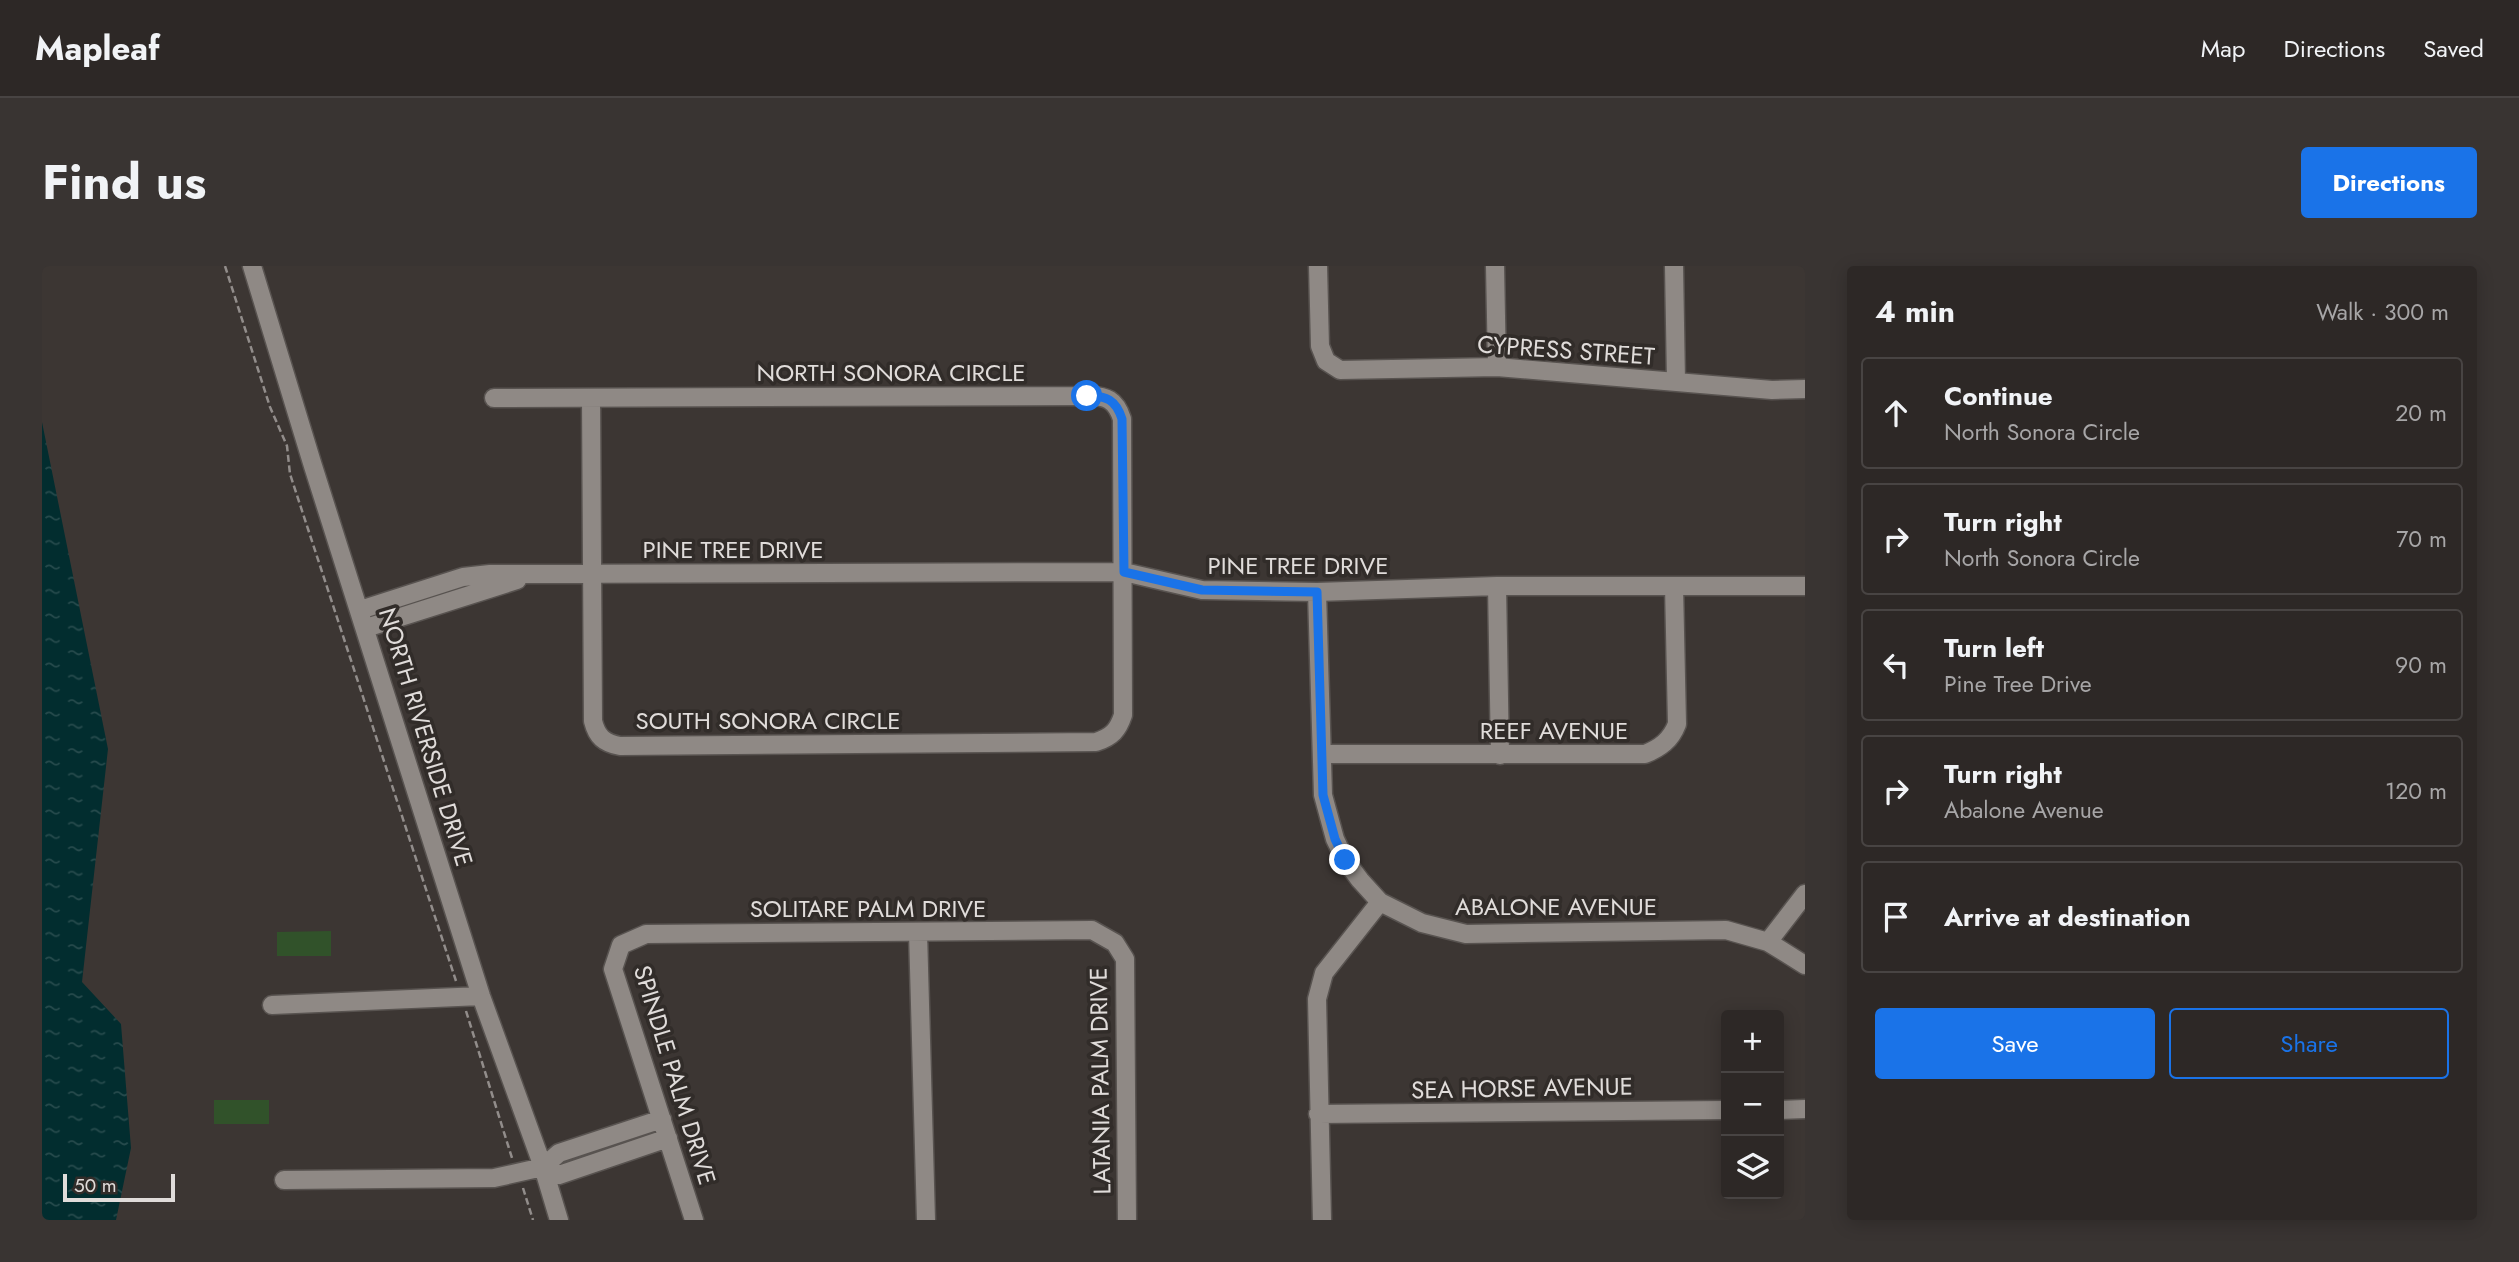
<!DOCTYPE html>
<html lang="en">
<head>
<meta charset="utf-8">
<style>
	body { margin:0; font-family:Jost,sans-serif; background:#393432; color:#f1f3f6 }
	.controls { position:absolute; right:21px; bottom:21px; display:grid; overflow:hidden; border-radius:7px; box-shadow:0 4px 18px #0003 }
	.controls button { width:63px; height:63px; display:grid; place-items:center; padding:0; border:0; border-bottom:2px solid #484443; background:#2d2826; color:#f1f3f6; font:35px sans-serif }
	.scale { position:absolute; left:21px; bottom:18px; width:112px; box-sizing:border-box; padding-left:7px; border:4px solid #e0dcda; border-top:0; font-size:19px; line-height:24px; white-space:nowrap; color:#e0dcda; -webkit-text-stroke:5px #312c29; paint-order:stroke }
	.stop { position:absolute; width:21px; height:21px; margin:-16px; border:5px solid #1a73e8; border-radius:50%; background:#fff }
	.stop.end { background:#1a73e8; border-color:#fff; box-shadow:0 2px 7px #0008 }
	.list { margin:0; padding:0; list-style:none }
	h2 { display:flex; justify-content:space-between; align-items:center; height:91px; margin:0; padding:0 28px; font-size:30px }
	h2 small { font-size:23px; font-weight:400; color:#a7a6a7 }
	.list li { display:grid; grid-template-columns:46px 1fr auto; gap:21px; align-items:center; box-sizing:border-box; height:112px; margin:0 14px 14px; padding:0 14px; border:2px solid #484443; border-radius:7px }
	.list b { display:block; font-size:26px; white-space:nowrap }
	.list p { margin:0; font-size:23px; white-space:nowrap; color:#a7a6a7 }
	.list em { font-size:23px; font-style:normal; color:#a7a6a7 }
	.actions { display:flex; gap:14px; padding:21px 28px }
	.actions a { flex:1; padding:16px 0; border:2px solid #1a73e8; border-radius:7px; text-align:center; font-size:24px; color:#1a73e8 }
	.actions .main { background:#1a73e8; color:#fff }
	.icon { flex:none; width:38px; height:38px; fill:none; stroke:currentColor; stroke-width:2; stroke-linecap:round; stroke-linejoin:round }
	.map { position:relative; flex:none; width:1763px; height:954px; overflow:hidden; border-radius:7px }
	header { display:flex; align-items:center; gap:42px; box-sizing:border-box; height:98px; padding:0 35px; background:#2d2826; border-bottom:2px solid #484443 }
	header strong { font-size:33px }
	nav { display:flex; gap:38px; margin-inline-start:auto; font-size:24px }
	.intro { display:flex; align-items:center; justify-content:space-between; box-sizing:border-box; height:168px; padding:0 42px }
	h1 { margin:0; font-size:49px }
	.button { padding:18px 32px; border-radius:7px; background:#1a73e8; color:#fff; font-size:24px; font-weight:700 }
	main { display:flex; gap:42px; padding:0 42px }
	aside { flex:1; background:#2d2826; border-radius:7px; box-shadow:0 4px 18px #0003 }
	.map>svg:first-child { display:block }
</style>
</head>
<body>
<header>
<strong>Mapleaf</strong>
<nav><a>Map</a><a>Directions</a><a>Saved</a></nav>
</header>
<div class="intro"><h1>Find us</h1><a class="button">Directions</a></div>
<main>
<div class="map">
<svg width="1763" height="954" viewBox="0 0 1763 954">
	<defs>
		<pattern id="water-ripples" width="26" height="14" patternUnits="userSpaceOnUse" patternTransform="scale(1.75)"><rect width="26" height="14" fill="#022d2f"/><path d="M2 4q2-2 4 0t4 0M15 11q2-2 4 0t4 0" fill="none" stroke="#274b4d"/></pattern>
	</defs>
	<rect width="100%" height="100%" fill="#3c3633"/>
	<path fill="#31522a" d="M289,665v25h-54v-24z
		M172,834h55v24h-55z"/>
	<path fill="url(#water-ripples)" d="M0,156l66,327 -26,233 39,42 10,124 -15,72h-74z"/>
	<g fill="none" stroke-linecap="round" stroke-linejoin="round">
		<defs>
			<path id="minor" d="M210,0l61,200 168,530 62,171 16,53
				M1276,0l2,80 6,15 14,9 157,-3 275,23 33,-1
				M1453,0l2,101
				M1632,0l2,115
				M452,132l593,-2c19,-1 29,4 35,23l1,296c-5,15 -11,22 -27,27l-476,4c-16,-3 -23,-9 -27,-25l-2,-323
				M1455,320l3,169
				M1275,326l6,203 12,44 10,21 15,20 20,22 42,21 44,11 260,-4 42,12 37,23
				M318,344l103,-33 27,-3 634,-2 78,18 115,2 180,-6h308
				M324,362l151,-48
				M1280,488h323c15,-6 26,-14 32,-30l-3,-138
				M876,666l8,288
				M1726,676l37,-48
				M230,739l209,-9
				M1737,844l26,-1
				M1276,848l408,-4
				M501,901l16,8 109,-37
				M242,914l210,-2 49,-11 16,-14 103,-34
				M652,954l-81,-251 8,-24 25,-11 446,-4 23,13 10,16 2,261
				M1280,954l-5,-221 7,-26 56,-71"/>
		</defs>
		<use href="#minor" stroke="#585350" stroke-width="21"/>
		<path stroke="#928d8b" stroke-width="2.5" stroke-dasharray="7 3.5" stroke-linecap="butt" d="M183,0l45,141 17,39 3,28 166,507
			M424,745l46,147
			M481,922l10,32"/>
		<use href="#minor" stroke="#8f8985" stroke-width="18"/>
	</g>
	<g fill="none" stroke-linecap="round" stroke-linejoin="round">
		<path stroke="#1a73e8" stroke-width="9" d="M1045,130c19,-1 29,4 35,23l2,153 78,18 115,2 6,203 12,44 10,21"/>
	</g>
	<g text-anchor="middle" dominant-baseline="central" stroke-width="7" stroke-linejoin="round" paint-order="stroke">
		<g font-size="24" fill="#e0dcda" stroke="#312c29">
			<text transform="translate(1524 84) rotate(4)">CYPRESS STREET</text>
			<text x="849" y="106">NORTH SONORA CIRCLE</text>
			<text x="691" y="283">PINE TREE DRIVE</text>
			<text x="1256" y="299">PINE TREE DRIVE</text>
			<text x="726" y="454">SOUTH SONORA CIRCLE</text>
			<text x="1512" y="464">REEF AVENUE</text>
			<text transform="translate(384 471) rotate(73)">NORTH RIVERSIDE DRIVE</text>
			<text x="1514" y="640">ABALONE AVENUE</text>
			<text x="826" y="642">SOLITARE PALM DRIVE</text>
			<text transform="translate(633 809) rotate(73)">SPINDLE PALM DRIVE</text>
			<text transform="translate(1058 815) rotate(-91)">LATANIA PALM DRIVE</text>
			<text transform="translate(1480 822) rotate(-1)">SEA HORSE AVENUE</text>
		</g>
	</g>
</svg>
<div class="controls">
<button>+</button>
<button>−</button>
<button><svg class="icon" aria-label="layers" viewBox="0 0 24 24"><path d="M12 4l9 5-9 5-9-5zM3 14l9 5 9-5"/></svg></button>
</div>
<div class="scale">50 m</div>
<div class="stop" style="left:1045px;top:130px"></div>
<div class="stop end" style="left:1303px;top:594px"></div>
</div>
<aside>
<h2>4 min<small>Walk · 300 m</small></h2>
<ul class="list">
<li><svg class="icon" aria-label="ahead" viewBox="0 0 24 24"><path d="M12 20V5M6 11l6-6 6 6"/></svg><div><b>Continue</b><p>North Sonora Circle</p></div><em>20 m</em></li>
<li><svg class="icon" aria-label="right" viewBox="0 0 24 24"><path d="M7 20v-9h11M14 6l5 5-5 5"/></svg><div><b>Turn right</b><p>North Sonora Circle</p></div><em>70 m</em></li>
<li><svg class="icon" aria-label="left" viewBox="0 0 24 24"><path d="M17 20v-9H6M10 6l-5 5 5 5"/></svg><div><b>Turn left</b><p>Pine Tree Drive</p></div><em>90 m</em></li>
<li><svg class="icon" aria-label="right" viewBox="0 0 24 24"><path d="M7 20v-9h11M14 6l5 5-5 5"/></svg><div><b>Turn right</b><p>Abalone Avenue</p></div><em>120 m</em></li>
<li><svg class="icon" aria-label="arrive" viewBox="0 0 24 24"><path d="M6 21V4h12l-3 4 3 4H6"/></svg><div><b>Arrive at destination</b></div></li>
</ul>
<div class="actions"><a class="main">Save</a><a>Share</a></div>
</aside>
</main>
</body>
</html>
